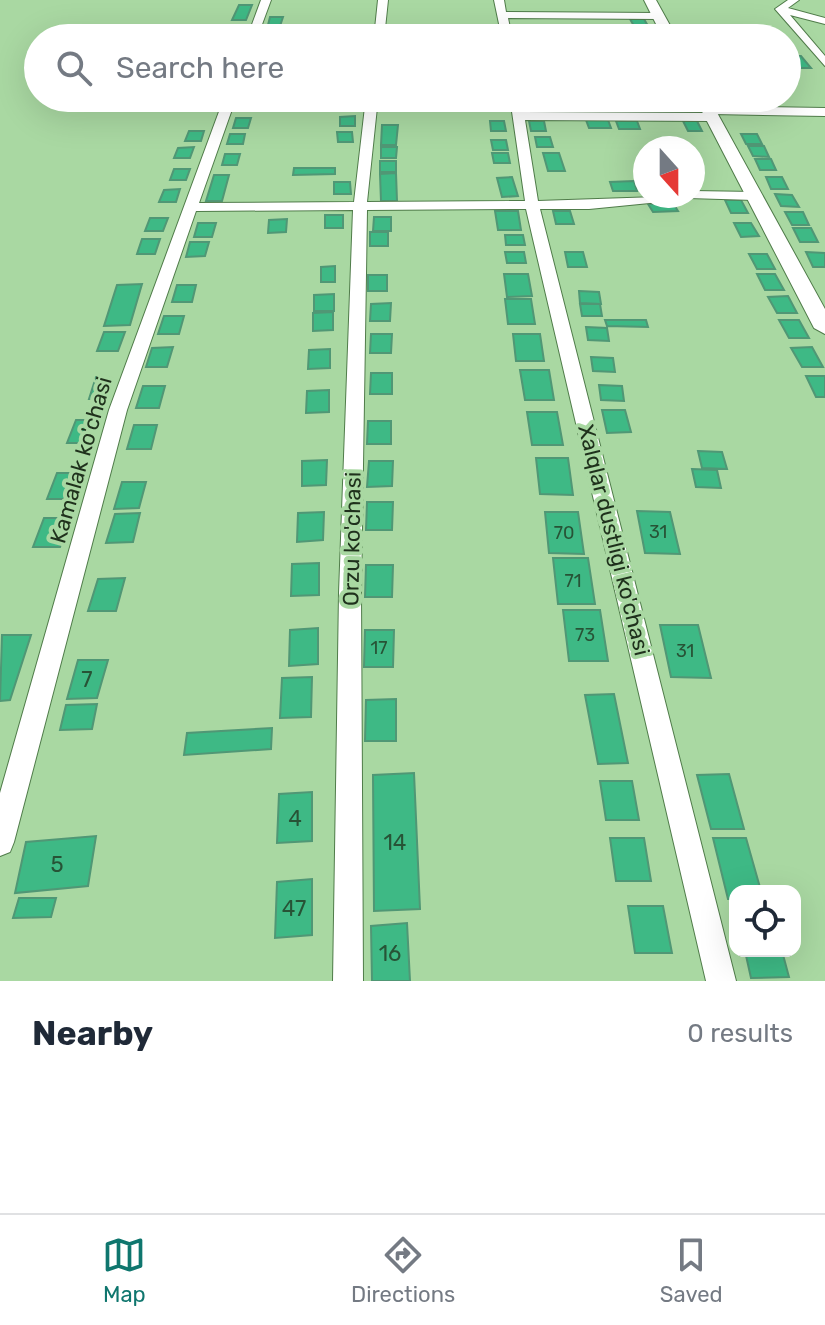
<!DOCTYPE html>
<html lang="en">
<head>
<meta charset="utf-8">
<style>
	body { margin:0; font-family:Rubik,sans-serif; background:#f6f6f7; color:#1f2937 }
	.controls { position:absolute; right:24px; bottom:24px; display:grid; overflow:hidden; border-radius:16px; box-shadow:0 8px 32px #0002 }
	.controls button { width:72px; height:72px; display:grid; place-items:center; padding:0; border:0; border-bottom:2px solid #e0e1e3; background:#fff; color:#1f2937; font:40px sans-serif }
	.compass { position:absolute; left:633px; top:136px; width:72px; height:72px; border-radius:50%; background:#fff; box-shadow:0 8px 32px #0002; rotate:159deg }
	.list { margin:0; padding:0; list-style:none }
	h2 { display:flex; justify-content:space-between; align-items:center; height:104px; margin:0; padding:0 32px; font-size:34px }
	h2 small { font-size:26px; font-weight:400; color:#747a83 }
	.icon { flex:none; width:44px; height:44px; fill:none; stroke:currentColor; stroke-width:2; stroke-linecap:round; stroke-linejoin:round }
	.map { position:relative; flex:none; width:825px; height:981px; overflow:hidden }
	.search { position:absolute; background:#fff; box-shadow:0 8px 32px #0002; left:24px; right:24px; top:24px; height:88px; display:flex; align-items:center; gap:20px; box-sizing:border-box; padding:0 28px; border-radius:44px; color:#747a83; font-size:30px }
	.sheet { height:232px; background:#fff }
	nav { display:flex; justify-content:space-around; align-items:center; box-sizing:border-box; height:112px; border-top:2px solid #e0e1e3; background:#fff; font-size:22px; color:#747a83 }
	nav a { display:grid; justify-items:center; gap:4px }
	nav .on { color:#0f766e }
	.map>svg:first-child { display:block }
</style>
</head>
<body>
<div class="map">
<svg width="825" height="981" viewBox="0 0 825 981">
	<rect width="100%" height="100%" fill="#a9d8a2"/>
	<path fill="#3eb985" stroke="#509775" stroke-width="2" d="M239,5h13l-6,15h-14z
		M270,17h13l-4,12h-12z
		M630,19h14l8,14h-14z
		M350,27h16l-2,11h-16z
		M788,56h13l10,12h-13z
		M584,105h21l3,7h-21z
		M609,105h21l3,8h-21z
		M355,116v10h-15v-9z
		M236,118h15l-3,10h-15z
		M586,120h22l3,8h-22z
		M490,121h14l2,10h-15z
		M529,121h15l2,10h-15z
		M616,121h21l3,8h-21z
		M683,121h14l5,10h-14z
		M382,125h16l-2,20h-15z
		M189,131h15l-3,10h-16z
		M337,132h15l1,10h-15z
		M230,134h15l-2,10h-16z
		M741,134h16l5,10h-16z
		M535,137h15l3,10h-16z
		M491,140h15l2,10h-15z
		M748,146h16l5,11 -16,-1z
		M194,147l-4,11h-16l4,-10z
		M381,147h16l-1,11h-15z
		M492,153h16l2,10h-16z
		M543,153h16l6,18h-17z
		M225,154h15l-3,11h-15z
		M755,159h16l5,11h-16z
		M380,161h16v11h-16z
		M294,168h41v6l-42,1z
		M174,169h16l-4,11h-16z
		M396,173l1,28h-16l-1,-27z
		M214,175h15l-7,26h-16z
		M512,177l6,19 -16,1 -5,-19z
		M766,177h16l6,12h-17z
		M634,181l3,10h-24l-3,-9z
		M334,182h16l1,12h-17z
		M180,189l-4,13h-17l5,-12z
		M775,194l17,1 7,12 -18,-1z
		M725,200h16l7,13h-17z
		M673,203l5,8 -25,1 -5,-8z
		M495,211h23l3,19h-23z
		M553,211h17l4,13h-18z
		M785,212h18l6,13h-17z
		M325,215h18v13h-18z
		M374,217h17v14h-18z
		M150,218h18l-5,13h-18z
		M287,219l-1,13 -18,1 1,-13z
		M198,223h18l-4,14h-18z
		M734,223h17l8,13 -18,1z
		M793,228h18l7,14h-18z
		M370,232h18v14h-18z
		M505,235h18l2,10h-19z
		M142,239h18l-5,15h-18z
		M190,242h19l-4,14 -19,1z
		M505,252h19l2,11h-19z
		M565,252h18l4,15h-19z
		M806,252l19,1v14h-12z
		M749,254h18l8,15h-18z
		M335,266v16h-14v-15z
		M504,274h24l4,22 -25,1z
		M757,274h18l9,16h-19z
		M368,275h19v16h-19z
		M142,284l-12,41 -26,1 13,-41z
		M177,285h19l-4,17h-20z
		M579,291l20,1 2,12 -21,-1z
		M334,294v17h-20v-16z
		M788,296l9,17h-20l-9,-16z
		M505,299h26l4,25h-27z
		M391,303l-1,18h-20l1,-17z
		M580,304h20l2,12h-20z
		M333,312v18l-20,1v-18z
		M164,316h20l-5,18h-21z
		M605,320h41l2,7 -41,-1z
		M779,320h20l10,18h-20z
		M586,327l21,1 2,13 -21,-1z
		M104,332h21l-7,19h-21z
		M371,334h21l-1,19h-21z
		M513,334h27l4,27h-28z
		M173,347l-6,20h-21l6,-19z
		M812,347l11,20h-21l-11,-19z
		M330,349v19l-22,1 1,-19z
		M591,357l22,1 2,14 -22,-1z
		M520,370h29l5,30h-29z
		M371,373h21v21h-22z
		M806,376h19v21h-9z
		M96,377h12l-6,22h-13z
		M599,385l23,1 2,15 -23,-1z
		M143,386h22l-6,22h-23z
		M329,390v22l-23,1 1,-22z
		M602,410h23l6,22 -24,1z
		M527,412h30l6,33h-31z
		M76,420h23l-8,23h-24z
		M368,421h23v23h-24z
		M134,425h23l-6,24h-24z
		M698,451l24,1 5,17 -25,-1z
		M536,458h32l5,37 -33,-1z
		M327,460l-1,25 -24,1v-25z
		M369,461h24l-1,25 -25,1z
		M692,469l25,1 4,18 -25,-1z
		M57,473h24l-9,26h-25z
		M122,482h24l-7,26 -25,1z
		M367,502h26l-1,28h-26z
		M637,511l33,1 10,42 -35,-1z
		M324,512l-1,28 -26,2 1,-29z
		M545,512h33l6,42 -35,-1z
		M140,513l-7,29 -27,1 9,-29z
		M44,518h26l-10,29h-27z
		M553,558h35l7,46h-37z
		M319,563v32l-28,1 1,-32z
		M366,565h27l-1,32h-27z
		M125,578l-9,33h-28l10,-32z
		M563,610h37l8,51h-39z
		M660,625h38l13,53 -40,-1z
		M318,628v36l-29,2 1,-36z
		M365,630h29l-1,37h-29z
		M2,635h29l-21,65 -10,1z
		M78,660h30l-11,38 -30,1z
		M312,677l-1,40 -31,1 2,-40z
		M614,694l14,69 -30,1 -13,-69z
		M396,699v42h-31l1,-41z
		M97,704l-5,25 -32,1 6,-25z
		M272,728l-1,21 -87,6 3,-22z
		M414,773l6,136 -46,2 -1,-136z
		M729,774l15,55h-33l-14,-54z
		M600,781h32l7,39h-33z
		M312,792v49l-35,2 2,-49z
		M96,836l-8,50 -73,7 11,-51z
		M610,838h34l7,43h-35z
		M713,838h33l15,53h-26v8h-7z
		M312,879v56l-37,3 2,-56z
		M19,898h37l-5,19 -38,1z
		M628,906h35l9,47h-37z
		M407,923l3,58h-38l-1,-55z
		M745,951h37l7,26 -38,1z"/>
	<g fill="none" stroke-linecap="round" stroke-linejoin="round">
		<defs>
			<path id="minor" d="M261,0h10l-14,38h-10z
				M378,0h10l-4,38h-10z
				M494,0h10l2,12 152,1 5,3 -5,3 -150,-1 4,20h-10z
				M788,0h11l-11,8 37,10v6l-35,-9 35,41v10l-50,-57z
				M224,98h12l-37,105 155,-1 12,-104h12l-11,104 158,-1 -15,-103h12l2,14 184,1 -6,-3 6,-4 117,2v8l-112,-2 5,3 -6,4 -187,-1 13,81 149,-5 -7,4 -91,9h-49l196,772h-30l-180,-772 -159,1 -6,383 2,388h-30l6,-388 14,-383 -157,1 -69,199 -113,432 -4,10 -10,4v-63l109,-383z
				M693,191l61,1 7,4 -7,4 -66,-2 5,-2z"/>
			<path id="tertiary" d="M644,0h12l21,38h-14z
				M695,98h14l116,211v25l-11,-6z"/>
		</defs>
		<use href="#minor" stroke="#507c4a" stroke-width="2"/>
		<use href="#tertiary" stroke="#507c4a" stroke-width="2"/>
		<use href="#minor" fill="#fff" fill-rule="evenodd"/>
		<use href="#tertiary" fill="#fff" fill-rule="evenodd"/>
	</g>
	<g text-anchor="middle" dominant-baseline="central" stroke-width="8" stroke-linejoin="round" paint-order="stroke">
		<g font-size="18" fill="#275336">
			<text x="658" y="532">31</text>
			<text x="564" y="533">70</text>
			<text x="573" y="581">71</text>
			<text x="585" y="635">73</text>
			<text x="379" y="648">17</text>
			<text x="685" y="651">31</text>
		</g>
		<g font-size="22" fill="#1f311c" stroke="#a9d8a2">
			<text transform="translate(81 460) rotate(-74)">Kamalak ko'chasi</text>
			<text transform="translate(352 539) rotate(-89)">Orzu ko'chasi</text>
			<text transform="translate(614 540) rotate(76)">Xalqlar dustligi ko'chasi</text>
		</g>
		<g font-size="22" fill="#275336">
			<text x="87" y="679">7</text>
			<text x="295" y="818">4</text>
			<text x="395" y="842">14</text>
			<text x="57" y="864">5</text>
			<text x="294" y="908">47</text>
			<text x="390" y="953">16</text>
		</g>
	</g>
</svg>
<div class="controls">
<button><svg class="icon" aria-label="locate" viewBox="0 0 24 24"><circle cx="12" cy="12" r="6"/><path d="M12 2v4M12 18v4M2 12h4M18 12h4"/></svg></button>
</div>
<svg class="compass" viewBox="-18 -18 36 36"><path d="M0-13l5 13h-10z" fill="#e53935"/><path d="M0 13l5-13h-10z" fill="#747a83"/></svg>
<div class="search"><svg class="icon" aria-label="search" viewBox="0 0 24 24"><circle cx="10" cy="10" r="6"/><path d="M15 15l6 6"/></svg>Search here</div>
</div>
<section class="sheet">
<h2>Nearby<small>0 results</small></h2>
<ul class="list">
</ul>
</section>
<nav>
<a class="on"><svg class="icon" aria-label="map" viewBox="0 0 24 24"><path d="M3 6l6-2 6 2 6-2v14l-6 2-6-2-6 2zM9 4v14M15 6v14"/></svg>Map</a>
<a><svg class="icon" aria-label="directions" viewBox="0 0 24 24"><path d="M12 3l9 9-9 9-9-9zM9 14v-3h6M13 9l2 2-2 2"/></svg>Directions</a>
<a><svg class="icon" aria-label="saved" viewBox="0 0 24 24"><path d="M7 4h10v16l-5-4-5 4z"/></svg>Saved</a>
</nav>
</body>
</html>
